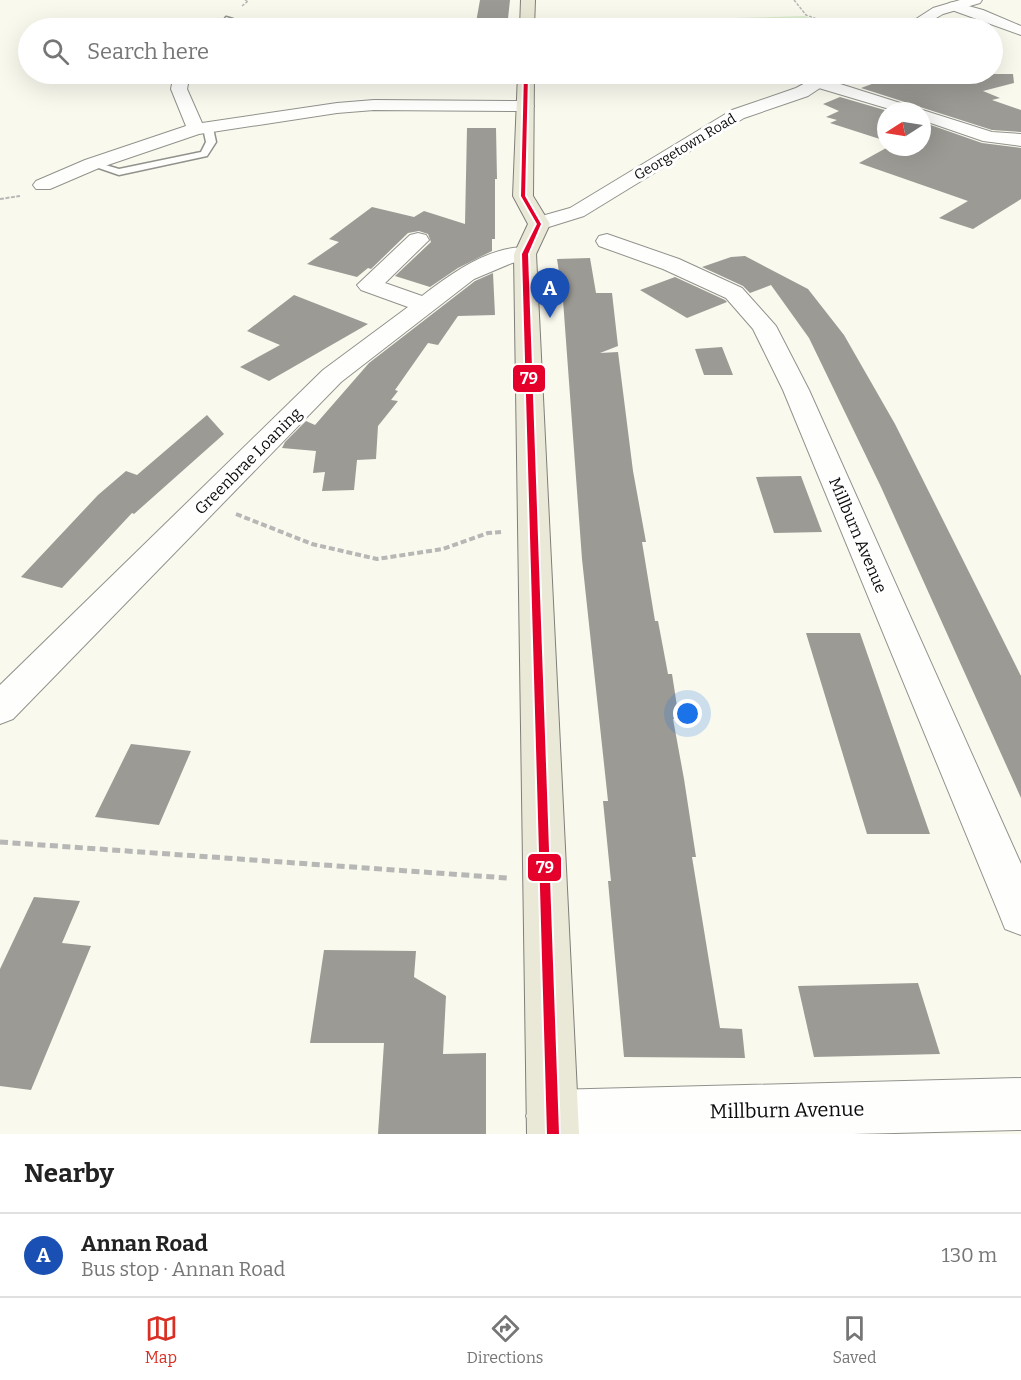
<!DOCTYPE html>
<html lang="en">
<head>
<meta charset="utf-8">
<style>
	body { margin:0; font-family:Bitter,serif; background:#f2f2f2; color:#222 }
	.compass { position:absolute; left:877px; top:102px; width:54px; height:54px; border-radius:50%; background:#fff; box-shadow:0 6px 24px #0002; rotate:258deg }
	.you { position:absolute; left:688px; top:714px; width:21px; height:21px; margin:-15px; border:4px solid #fff; border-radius:50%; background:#1a73e8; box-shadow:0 0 0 9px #1a73e833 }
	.badge { display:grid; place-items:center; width:39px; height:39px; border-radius:50%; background:#d93025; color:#fff; font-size:20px; font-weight:700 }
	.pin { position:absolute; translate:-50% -50px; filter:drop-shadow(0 2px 3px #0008) }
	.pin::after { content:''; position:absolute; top:32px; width:21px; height:18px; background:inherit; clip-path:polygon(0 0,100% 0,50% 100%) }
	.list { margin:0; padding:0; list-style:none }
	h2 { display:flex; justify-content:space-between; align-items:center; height:78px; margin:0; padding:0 24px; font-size:26px }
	h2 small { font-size:20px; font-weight:400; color:#767676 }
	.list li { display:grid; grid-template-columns:39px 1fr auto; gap:18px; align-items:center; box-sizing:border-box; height:84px; padding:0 24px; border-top:2px solid #e0e0e0 }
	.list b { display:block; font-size:22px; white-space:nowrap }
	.list p { margin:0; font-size:20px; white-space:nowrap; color:#767676 }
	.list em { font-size:20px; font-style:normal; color:#767676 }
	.icon { flex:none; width:33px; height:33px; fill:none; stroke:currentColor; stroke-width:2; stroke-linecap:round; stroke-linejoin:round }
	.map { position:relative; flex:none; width:1021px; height:1134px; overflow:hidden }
	.search { position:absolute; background:#fff; box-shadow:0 6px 24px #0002; left:18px; right:18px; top:18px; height:66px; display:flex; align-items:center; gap:15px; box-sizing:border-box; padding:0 21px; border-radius:33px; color:#767676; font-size:22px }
	.sheet { height:162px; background:#fff }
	nav { display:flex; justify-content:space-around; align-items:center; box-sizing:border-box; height:84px; border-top:2px solid #e0e0e0; background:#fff; font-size:16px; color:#767676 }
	nav a { display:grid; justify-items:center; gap:3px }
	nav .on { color:#d93025 }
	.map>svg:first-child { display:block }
</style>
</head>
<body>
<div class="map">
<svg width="1021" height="1134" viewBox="0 0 1021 1134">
	<rect width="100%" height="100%" fill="#f9f9ee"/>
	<path fill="#dceecf" d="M805,16l20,8 -12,4h-66l-10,-10z"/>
	<path fill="#9b9a94" d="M480,0h30l-3,28h-32z
		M269,18h43l106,1 -3,9h-165l3,-5h13z
		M899,74h114l1,9 -31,8 17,7 -8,2 29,10v22l-29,-2 -131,-42z
		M840,97l48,14h-2v30l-56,-18 7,-3 -11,-3 13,-6 -16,-7z
		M922,122l60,21 39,5v51l-48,30 -34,-11 29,-17 -109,-38 29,-16h34z
		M467,128h29l1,51h-2v60h-3v12l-34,17 -28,19 -35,-11 36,-34 -3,-8 -9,-3 -11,2 -37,36 -3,-1 -11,9 -50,-13 32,-22 -10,-3 43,-32 42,10 10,-6 41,13z
		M745,256l63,33 36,46 51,89 126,252v122l-140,-311 -72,-149 -38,-53 -21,8 -7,-7 -41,-19 29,-10z
		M590,258l6,35h16l6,53 -18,7 18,-1 15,119 13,71h-4l13,79h3l10,53h4l7,45h-6l11,60 12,78h-4l28,171 22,1 3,29 -121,-1 -16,-176h3l-8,-80h5l-26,-242 -19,-259 -6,-41z
		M493,273l2,42 -37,1 -20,29 -10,-2 -33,47 3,1 -7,9 7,1 -20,25 -2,33 -19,1 -3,30 -32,1 3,-19 -12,1 3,-22 -34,-3 3,-6 21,-21 9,4 54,-62 106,-82z
		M675,277l50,23 2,2 -40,16 -47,-28z
		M294,295l74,29 -99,57 -29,-14 40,-22 -33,-14z
		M722,347l11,28h-29l-9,-26z
		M207,415l17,19 -90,80 -2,-1 -70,75 -41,-11 77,-82 28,-24 11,4z
		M801,476l21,56 -48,1 -18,-56z
		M806,633h54l70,201h-63z
		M131,744l60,7 -32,74 -64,-8z
		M34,897l46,4 -18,42 29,3 -60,144 -31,-4v-117z
		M324,950l92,1 -2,26 32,19 -3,58 43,-1v81h-108l6,-91h-74z
		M918,983l22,71 -126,3 -16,-71z"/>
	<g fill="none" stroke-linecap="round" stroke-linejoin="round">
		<defs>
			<path id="service" d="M226,17l7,2 -8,9h-6z
				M208,125l5,3 3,14 -9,14 -88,19 -32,-11 5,-3 27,8 82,-17 5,-10 -3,-14z"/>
			<path id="minor" d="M954,2l29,8 38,16v9l-72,-26 -2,-3 2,-3z
				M174,74h16l-3,15 15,34 135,-20 37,-3 151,1 6,1 3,4 -3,4 -6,1 -151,-1 -37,3 -138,21 -100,34 -49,21h-14l-3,-4 3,-4 49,-21 101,-34 -15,-37z
				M818,77l174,55 29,2v12l-38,-5 -61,-21v-9h-26l-84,-25 -2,-4z
				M418,233l8,2 3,5 -44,43 37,13c27,-21 75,-56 111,-47l3,5 -3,5 -21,4 -38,16 -133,103 -328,337 -13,5v-39l323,-315 85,-63 -47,-17 -4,-5 53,-50z
				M607,234l72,25 63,29 34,38 33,64 212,474v71l-16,-6 -6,-15 -216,-524 -30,-61 -27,-31 -63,-29 -64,-23 -3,-5 3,-5z
				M1021,1078v52l-168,4h-319l-8,-18 8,-18 18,-8z"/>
			<path id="tertiary" d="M960,0h22l-2,3 -37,11 -24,14h-17l31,-20z
				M822,74h19l-33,22 -64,22 -160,98 -45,14 -8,-1 -3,-5 3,-5 39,-11 162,-98 64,-22z"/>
			<path id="primary" d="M521,0h14l-1,28h-14z
				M518,74h16l-1,122 17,28 -14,30 43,880h-52l-13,-880 14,-30 -15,-28z"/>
		</defs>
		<use href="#service" stroke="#92928d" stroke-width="3"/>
		<use href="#minor" stroke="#92928d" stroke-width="2"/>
		<use href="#tertiary" stroke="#92928d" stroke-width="2"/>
		<use href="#primary" stroke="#7f7f7a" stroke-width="2"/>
		<path stroke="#b7b7b5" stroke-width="1.5" stroke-dasharray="3 1.5" stroke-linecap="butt" d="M794,0l12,15 22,8 26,5
			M242,6l6,-5 -3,-1
			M187,28l17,-7"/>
		<path stroke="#b7b7b5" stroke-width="2" stroke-dasharray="4 1.5" stroke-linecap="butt" d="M0,199l20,-3"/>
		<path stroke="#b7b7b5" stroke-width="4" stroke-dasharray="6 3" stroke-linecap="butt" d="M236,514l76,30 65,15 66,-10 45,-16 14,-1"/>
		<path stroke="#b7b7b5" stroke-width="5" stroke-dasharray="8 4.5" stroke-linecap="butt" d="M0,842l507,36"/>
		<use href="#service" fill="#fefefc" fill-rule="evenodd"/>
		<use href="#minor" fill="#fefefc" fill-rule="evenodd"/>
		<use href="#tertiary" fill="#fefefc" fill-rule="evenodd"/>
		<use href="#primary" fill="#eae9d7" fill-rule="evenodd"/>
		<defs>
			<path id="bus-1" d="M524,74h4l-3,122 16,28 -13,30 31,880h-12l-25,-880 15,-30 -16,-28z"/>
		</defs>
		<use href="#bus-1" stroke="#fff" stroke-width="4"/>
		<use href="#bus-1" fill="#e4002b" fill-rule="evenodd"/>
	</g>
	<g text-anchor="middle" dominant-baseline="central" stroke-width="6" stroke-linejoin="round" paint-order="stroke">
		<g font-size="14" fill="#0a0a0a" stroke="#fff">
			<text transform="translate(685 147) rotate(-31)">Georgetown Road</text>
		</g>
		<g font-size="16" fill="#0a0a0a" stroke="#fff">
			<text transform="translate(248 461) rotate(-45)">Greenbrae Loaning</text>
			<text transform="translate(858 535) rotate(67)">Millburn Avenue</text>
		</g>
		<g font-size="20" fill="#0a0a0a" stroke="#fff">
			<text transform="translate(787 1110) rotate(-1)">Millburn Avenue</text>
		</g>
	</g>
	<g stroke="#fff" stroke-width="2">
		<rect x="512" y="364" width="34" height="29" rx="6" fill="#e4002b"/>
		<rect x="527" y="853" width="35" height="29" rx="6" fill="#e4002b"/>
	</g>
	<g font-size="16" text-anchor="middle" font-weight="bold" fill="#fff">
		<text x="529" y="384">79</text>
		<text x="545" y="873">79</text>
	</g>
</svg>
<svg class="compass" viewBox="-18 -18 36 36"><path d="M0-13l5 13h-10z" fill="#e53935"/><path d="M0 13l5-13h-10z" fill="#767676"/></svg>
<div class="you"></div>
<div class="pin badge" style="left:550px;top:318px;background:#1a4fb4">A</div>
<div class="search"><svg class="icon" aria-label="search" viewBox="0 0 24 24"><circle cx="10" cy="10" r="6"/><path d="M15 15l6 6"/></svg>Search here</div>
</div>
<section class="sheet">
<h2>Nearby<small></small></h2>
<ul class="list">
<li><span class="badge" style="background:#1a4fb4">A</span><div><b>Annan Road</b><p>Bus stop · Annan Road</p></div><em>130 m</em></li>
</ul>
</section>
<nav>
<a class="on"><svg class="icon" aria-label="map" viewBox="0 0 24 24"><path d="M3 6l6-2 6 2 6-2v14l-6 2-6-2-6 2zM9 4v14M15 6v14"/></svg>Map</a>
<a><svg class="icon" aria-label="directions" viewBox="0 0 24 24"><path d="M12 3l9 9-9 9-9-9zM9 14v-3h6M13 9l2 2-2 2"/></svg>Directions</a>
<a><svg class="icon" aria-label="saved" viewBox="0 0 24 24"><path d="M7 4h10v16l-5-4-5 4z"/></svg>Saved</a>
</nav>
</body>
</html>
